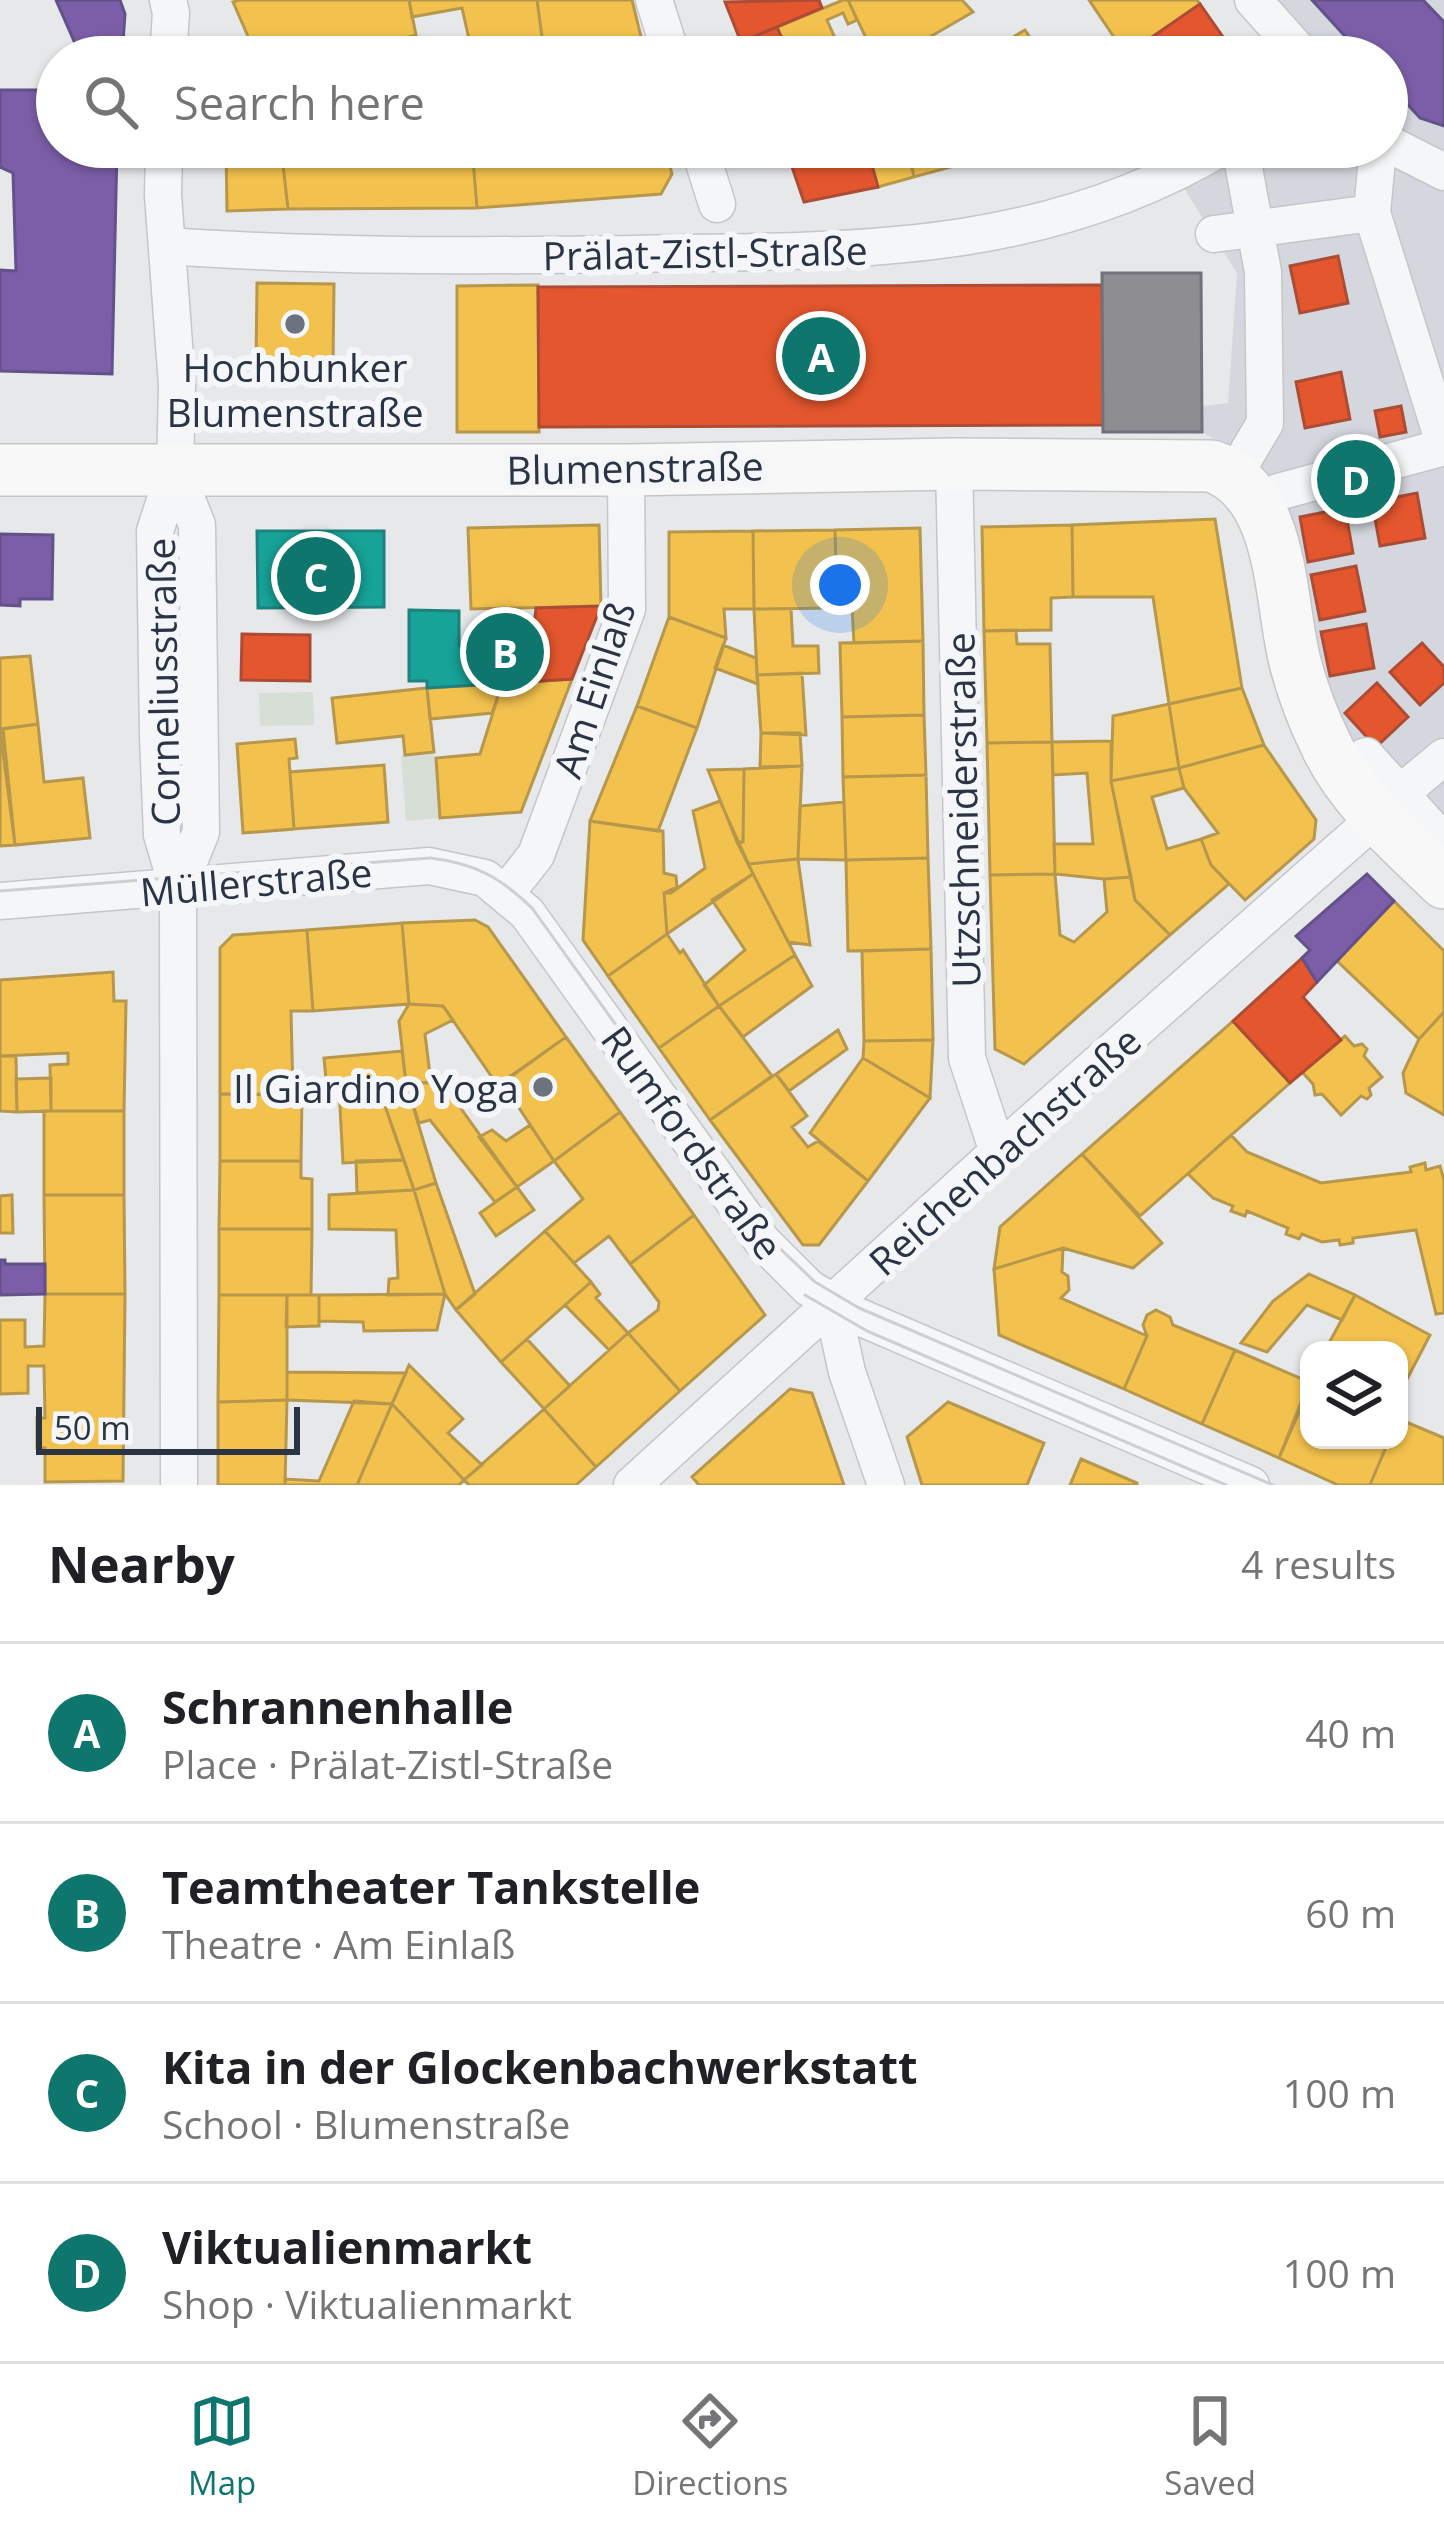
<!DOCTYPE html>
<html lang="en">
<head>
<meta charset="utf-8">
<style>
	body { margin:0; font-family:"Open Sans",sans-serif; background:#f2f2f2; color:#202124 }
	.controls { position:absolute; right:36px; bottom:36px; display:grid; overflow:hidden; border-radius:24px; box-shadow:0 3px 9px #0004 }
	.controls button { width:108px; height:108px; display:grid; place-items:center; padding:0; border:0; border-bottom:3px solid #e0e0e0; background:#fff; color:#202124; font:60px sans-serif }
	.scale { position:absolute; left:36px; bottom:30px; width:264px; box-sizing:border-box; padding-left:12px; border:6px solid #2b3445; border-top:0; font-size:33px; line-height:42px; white-space:nowrap; color:#2b3445; -webkit-text-stroke:9px #f4f6f9; paint-order:stroke }
	.you { position:absolute; left:840px; top:585px; width:42px; height:42px; margin:-30px; border:9px solid #fff; border-radius:50%; background:#1a73e8; box-shadow:0 0 0 18px #1a73e833 }
	.badge { display:grid; place-items:center; width:78px; height:78px; border-radius:50%; background:#0f766e; color:#fff; font-size:39px; font-weight:700 }
	.pin { position:absolute; translate:-50% -50%; border:6px solid #fff; box-shadow:0 3px 12px #0006 }
	.list { margin:0; padding:0; list-style:none }
	h2 { display:flex; justify-content:space-between; align-items:center; height:156px; margin:0; padding:0 48px; font-size:51px }
	h2 small { font-size:39px; font-weight:400; color:#757577 }
	.list li { display:grid; grid-template-columns:78px 1fr auto; gap:36px; align-items:center; box-sizing:border-box; height:180px; padding:0 48px; border-top:3px solid #e0e0e0 }
	.list b { display:block; font-size:45px; white-space:nowrap }
	.list p { margin:0; font-size:39px; white-space:nowrap; color:#757577 }
	.list em { font-size:39px; font-style:normal; color:#757577 }
	.icon { flex:none; width:66px; height:66px; fill:none; stroke:currentColor; stroke-width:2; stroke-linecap:round; stroke-linejoin:round }
	.map { position:relative; flex:none; width:1444px; height:1485px; overflow:hidden }
	.search { position:absolute; background:#fff; box-shadow:0 3px 9px #0004; left:36px; right:36px; top:36px; height:132px; display:flex; align-items:center; gap:30px; box-sizing:border-box; padding:0 42px; border-radius:66px; color:#757577; font-size:45px }
	.sheet { height:876px; background:#fff }
	nav { display:flex; justify-content:space-around; align-items:center; box-sizing:border-box; height:168px; border-top:3px solid #e0e0e0; background:#fff; font-size:33px; color:#757577 }
	nav a { display:grid; justify-items:center; gap:6px }
	nav .on { color:#0f766e }
	.map>svg:first-child { display:block }
</style>
</head>
<body>
<div class="map">
<svg width="1444" height="1485" viewBox="0 0 1444 1485">
	<rect width="100%" height="100%" fill="#e6e8ea"/>
	<path fill="#d4d7dd" d="M1269,0h175v853l-94,-107 -106,-289 -42,-25v-26l26,-3 9,-130 -53,-85 63,-41h140v-17l6,-5 -6,-7v-61h-63z"/>
	<path fill="#d6ded6" d="M313,692l1,33 -54,1 -1,-33z
		M434,752l6,66 -34,3 -5,-65z"/>
	<path fill="#f2c14e" stroke="#b6974b" stroke-width="3" d="M239,0h170l7,35 -71,22h-88l-24,-55z
		M409,0h128l6,44 -14,3 2,10h-58l-11,-49 -50,9z
		M537,0h95l11,45 -66,12 9,-15 -43,2z
		M843,0h5l9,20 -9,4 -5,-11 -16,7 11,25 -10,4 4,8h-42l-13,-30z
		M848,0h114l11,12 -57,33 -27,12h-14z
		M1089,0h108l3,4 -74,51z
		M1025,30l18,27h-38l-7,-11z
		M226,147h55l7,62 -61,2z
		M297,147h175l5,61 -189,1 -6,-53 16,-1z
		M472,147h193l7,27 -11,20 -184,14z
		M867,147h40l7,30 -36,10z
		M907,147h64l5,13 -62,17z
		M257,283l77,1 -1,80h-77z
		M538,285l1,147h-82v-146z
		M1215,519l27,169 -73,16 -16,-107h-80l-1,-72z
		M599,525l2,81 -130,3 -3,-81z
		M1072,525l1,72 -22,1v32l-67,1 -2,-104z
		M920,528l3,113 -69,2 -2,-35h-15l-2,-78z
		M835,530l2,78 -83,1 -1,-78z
		M753,531l1,78h-30l2,29 -57,-21v-85z
		M754,609h37l2,37h25l1,27 -62,2z
		M669,617l57,21 -29,90 -60,-22z
		M1016,630l1,14h33l2,98 -65,1 -3,-112z
		M923,641l1,74 -82,2 -2,-74z
		M723,645l33,13 2,26 -43,-16z
		M30,656l8,68 -38,5v-71z
		M802,673l4,62 -45,-2 -4,-58z
		M572,679l-51,133 -81,6 -4,-60 44,-4 22,-70z
		M502,684l-10,29 -62,6 -3,-31z
		M427,688l7,64 -29,3 -2,-19 -66,7 -5,-45z
		M1242,688l22,57 -85,23 -10,-64z
		M1169,704l10,64 -68,13 2,-65z
		M637,706l60,22 -39,103 -68,-10z
		M924,715l2,60 -83,2 -1,-60z
		M38,724l6,58 39,-4 7,60 -75,7 -12,-116z
		M0,729l15,116 -15,1z
		M761,733h39l2,33 -42,1z
		M295,739l2,19 -8,1 5,70 -51,4 -6,-89z
		M1111,741v40l20,96 -27,2 -49,-5 -1,-30h39l-6,-71 -34,2 -1,-33z
		M1052,742l3,132 -65,1 -3,-132z
		M1264,745l52,75 -2,19 -69,61 -34,-35 -10,-26 17,-6 -34,-45 -5,-20z
		M384,765l4,57 -94,7 -4,-57z
		M802,766l-4,93 -50,5 -11,-22h6l1,-73z
		M1179,768l5,20 -32,9 15,52 34,-10 10,26 18,19 -59,51 -35,-35 -24,-119z
		M744,769l-1,73h-6l-29,-72z
		M926,775l2,83 -82,2 -3,-83z
		M720,801l33,73 -86,60 -3,-41h7l34,-25 -12,-57z
		M844,802l2,58 -48,-1 2,-53z
		M590,821l73,10 1,42 12,3 1,11 -13,6 3,41 -59,42 -25,-36z
		M928,858l3,91 -83,2 -2,-91z
		M798,859l12,86 -22,-3 -40,-78z
		M753,874l42,81 -76,51 -15,-21 41,-35 -33,-50z
		M1055,874l5,61 14,7 33,-30 -3,-33 27,-2 4,23 35,35 -146,129 -29,-15 -5,-174z
		M1394,901l50,50v61l-25,27 -82,-78z
		M475,920l13,7 78,110 -68,49 -55,-80 -34,-2 -7,-81z
		M402,923l7,81 -96,7 -6,-81z
		M307,930l6,81h-22l2,83h-73v-146l13,-13z
		M667,934l13,19 3,-3 36,56 -60,42 -51,-72z
		M931,949l2,91 -69,1 -2,-90z
		M795,955l17,31 -69,51 -24,-31z
		M113,972l1,29h12l-2,110h-73l-1,-46 18,-1v-11l-68,3v-76z
		M409,1004l34,2 10,14 -28,14 6,49h-25l-7,-62z
		M719,1006l53,70 -62,44 -51,-72z
		M1444,1012v103l-38,-22 -3,-20 16,-34z
		M1233,1021l57,62 -150,133 -58,-62z
		M838,1030l9,19 -58,42 -13,-17z
		M1345,1036l9,10 8,-2 5,5 -3,7 18,21 -13,11 2,7 -4,4 -6,-3 -20,19 -19,-21 -7,1 -2,-11 -11,-12z
		M566,1037l54,75 -66,49 -52,-79z
		M933,1040l-3,58 -67,-40 1,-17z
		M402,1051l4,32 -79,7 -3,-32z
		M0,1056h16l1,56 -17,-1z
		M863,1058l67,40 -62,83 -58,-48z
		M776,1074l31,42 -15,11 16,20 10,-6 50,40 -49,64h-16l-93,-125z
		M51,1078v33l-34,1 -1,-33z
		M442,1082l75,105 -22,15 -65,-82 -11,3 -13,-40z
		M406,1083l30,100 -22,7 -36,-104z
		M378,1086l26,74 -61,3 -4,-74z
		M220,1094l82,1 -1,66h-81z
		M44,1111h80v84h-80z
		M620,1112l74,103 -64,49 -21,-28 -35,27 -29,-32 38,-32 -29,-38z
		M530,1125l24,36 -37,26 -38,-50 13,-7 14,11z
		M1231,1135l16,17 74,31 90,-11 -1,-5 15,-4 1,7 14,-4 4,14v133l-8,1 -20,-84 -63,8v5l-13,2 -1,-5 -17,2 -20,-8 -3,5 -13,-5 2,-6 -41,-17 -2,5 -14,-5 2,-5 -20,-8 -25,-24z
		M1082,1154l80,89 -29,25 -70,-20 -69,21 6,-42z
		M404,1160l10,30 -57,3 -1,-32z
		M220,1161h81v17l11,1v50h-93z
		M436,1183l39,111 -19,16 -11,-16 -31,-104z
		M517,1187l17,23 -38,26 -16,-23z
		M414,1190l31,104 -57,1 1,-16 9,-1 -2,-48 -67,-1v-34z
		M12,1195l1,38h-13v-37z
		M44,1195h80l1,99h-80z
		M694,1215l71,100 -85,76 -52,-58 30,-23 1,-8 -29,-38z
		M219,1229h93l-1,66h-92z
		M545,1231l46,51 -90,80 -45,-52z
		M1063,1248l-1,24 6,4 1,14 -8,8 86,38 -23,53 -125,-54 -5,-66z
		M1309,1274l46,21 -13,25 -35,-15 -40,47 -26,-9 32,-42z
		M591,1282l9,12 -4,4 32,35 -19,17 -44,-45z
		M45,1294h80l-2,187 -78,1v-34h-8v-30h8l-1,-52h-16v27l-28,1v-74h25v27l19,-1z
		M445,1294l-8,36 -73,1 -1,-9 -44,-1v-26z
		M219,1295h68v105l-69,2z
		M287,1295h32v31l-33,1z
		M1355,1295l75,40 -25,48 -6,-3v-30h-56l-14,-7z
		M1156,1310l14,7 3,8 62,25 -33,74 -78,-35 23,-53 -4,-11 4,-10z
		M628,1333l52,58 -84,76 -52,-58z
		M527,1339l43,47 -26,23 -43,-47z
		M1235,1350l74,32 -30,76 -77,-34z
		M409,1365l54,54 -15,14 34,32 -18,15 -72,-76z
		M287,1372l119,1 -14,31 -105,-4z
		M790,1389l22,4 32,92h-145l-7,-8z
		M1309,1390v50h80l-19,45h-32l-59,-27z
		M287,1400l-2,85h-67v-83z
		M354,1401l38,3 -35,81h-72v-6l34,2z
		M948,1402l96,41 -17,42h-105l-15,-48z
		M392,1404l72,76 -5,5h-102z
		M544,1409l52,58 -20,18h-107l-5,-5z
		M1399,1419l45,19v47h-74l19,-45h10z
		M1081,1459l56,24v2h-67z"/>
	<path fill="#e4572e" stroke="#ac4c35" stroke-width="3" d="M819,0l3,8 -81,34 -16,-40z
		M1200,4l30,43 -13,10h-32l-7,-10 -14,10h-41z
		M777,27l13,30h-42l-7,-15z
		M815,147h52l11,40 -74,15 -15,-44z
		M1338,256l10,47 -48,10 -10,-47z
		M1102,285l2,140 -565,2 -1,-140z
		M1341,372l9,47 -45,9 -9,-46z
		M1401,406l5,26 -26,5 -5,-26z
		M1417,493l8,45 -45,8 -8,-44z
		M1345,508l8,45 -45,9 -8,-45z
		M1356,566l9,45 -45,9 -9,-45z
		M601,606l-29,73 -44,3 8,-74z
		M1366,624l8,44 -44,8 -9,-44z
		M242,634l68,1v46l-69,-1z
		M1422,643l22,24v16l-24,22 -30,-33z
		M1377,683l31,34 -32,30 -31,-34z
		M1302,958l15,24 -14,15 38,43 -51,43 -57,-62z"/>
	<path fill="#7b5ea7" stroke="#63518a" stroke-width="3" d="M56,0h64l5,14 -3,43h-41z
		M1312,0h111l21,22v104l-24,-8 -33,-36v-25h-23z
		M0,90h57v57h60l-5,227 -112,-3v-101l16,1 -3,-98 -13,-6z
		M0,534l53,1 -1,64h-32v7l-20,-1z
		M1367,874l27,27 -77,81 -15,-24 8,-8 -14,-14z
		M0,1260h5v4h40v30l-45,1z"/>
	<path fill="#17a398" stroke="#1d827f" stroke-width="3" d="M257,531h127v76l-126,1z
		M409,610l50,1v35l71,-2 -2,38 -101,6v-7h-18z"/>
	<path fill="#8d8d92" stroke="#70727b" stroke-width="3" d="M1102,273h99l1,159h-99z"/>
	<g fill="none" stroke-linecap="round" stroke-linejoin="round">
		<defs>
			<path id="street" d="M654,0l18,57
				M1253,0l51,57
				M168,57l3,-44 -3,-13
				M1387,143l57,29
				M164,147l-1,48 14,190 -2,85 -20,61 3,205 4,99 16,54 1,596
				M699,147l18,57
				M1378,147l-6,66 72,230
				M1244,168l19,104 2,151 -20,34
				M1214,234l158,-21
				M169,246c155,11 308,10 463,8 208,-4 405,4 590,-107
				M954,464l13,594 31,94
				M175,470l22,55 4,307 -23,57
				M1278,492l166,-45
				M1361,759l5,-3 75,83 -5,6
				M1398,795l46,-38
				M506,893l30,-38 91,-246 -1,-139
				M0,901l429,-35 56,12 42,35 235,328 47,47 41,25 401,172
				M832,1303l15,69 39,113
				M632,1485l366,-333 379,-335"/>
			<path id="secondary" d="M0,470h626l328,-6 258,2c73,27 67,133 83,196 8,31 19,59 33,87 26,52 75,94 116,134"/>
		</defs>
		<use href="#street" stroke="#c4c6c8" stroke-width="39"/>
		<use href="#secondary" stroke="#c4c6c8" stroke-width="54"/>
		<use href="#street" stroke="#f5f6f7" stroke-width="36"/>
		<use href="#secondary" stroke="#f8f8f8" stroke-width="51"/>
		<path stroke="#cecfd2" stroke-width="3" d="M0,891l430,-33c44,5 70,19 102,50l236,329 47,45 44,26 414,177
			M805,1295l62,36 359,154"/>
	</g>
	<g fill="#6c737f" stroke="#f4f6f9" stroke-width="4.5">
		<circle cx="295" cy="324" r="12"/>
		<circle cx="543" cy="1087" r="12"/>
	</g>
	<g text-anchor="middle" dominant-baseline="central" stroke-width="12" stroke-linejoin="round" paint-order="stroke">
		<g font-size="39" fill="#2b3445" stroke="#f4f6f9">
			<text transform="translate(705 252) rotate(-1)">Prälat-Zistl-Straße</text>
			<text transform="translate(635 467) rotate(-1)">Blumenstraße</text>
			<text transform="translate(162 682) rotate(-91)">Corneliusstraße</text>
			<text transform="translate(593 689) rotate(-72)">Am Einlaß</text>
			<text transform="translate(962 810) rotate(-91)">Utzschneiderstraße</text>
			<text transform="translate(256 881) rotate(-5)">Müllerstraße</text>
			<text transform="translate(693 1142) rotate(54)">Rumfordstraße</text>
			<text transform="translate(1004 1150) rotate(-42)">Reichenbachstraße</text>
		</g>
		<g font-size="39" fill="#2b3445" stroke="#f4f6f9">
			<text x="295" y="366">Hochbunker<tspan x="295" dy="45">Blumenstraße</tspan></text>
			<text x="519" y="1087" text-anchor="end">Il Giardino Yoga</text>
		</g>
	</g>
</svg>
<div class="controls">
<button><svg class="icon" aria-label="layers" viewBox="0 0 24 24"><path d="M12 4l9 5-9 5-9-5zM3 14l9 5 9-5"/></svg></button>
</div>
<div class="scale">50 m</div>
<div class="you"></div>
<div class="pin badge" style="left:821px;top:356px">A</div>
<div class="pin badge" style="left:505px;top:652px">B</div>
<div class="pin badge" style="left:316px;top:576px">C</div>
<div class="pin badge" style="left:1356px;top:479px">D</div>
<div class="search"><svg class="icon" aria-label="search" viewBox="0 0 24 24"><circle cx="10" cy="10" r="6"/><path d="M15 15l6 6"/></svg>Search here</div>
</div>
<section class="sheet">
<h2>Nearby<small>4 results</small></h2>
<ul class="list">
<li><span class="badge">A</span><div><b>Schrannenhalle</b><p>Place · Prälat-Zistl-Straße</p></div><em>40 m</em></li>
<li><span class="badge">B</span><div><b>Teamtheater Tankstelle</b><p>Theatre · Am Einlaß</p></div><em>60 m</em></li>
<li><span class="badge">C</span><div><b>Kita in der Glockenbachwerkstatt</b><p>School · Blumenstraße</p></div><em>100 m</em></li>
<li><span class="badge">D</span><div><b>Viktualienmarkt</b><p>Shop · Viktualienmarkt</p></div><em>100 m</em></li>
</ul>
</section>
<nav>
<a class="on"><svg class="icon" aria-label="map" viewBox="0 0 24 24"><path d="M3 6l6-2 6 2 6-2v14l-6 2-6-2-6 2zM9 4v14M15 6v14"/></svg>Map</a>
<a><svg class="icon" aria-label="directions" viewBox="0 0 24 24"><path d="M12 3l9 9-9 9-9-9zM9 14v-3h6M13 9l2 2-2 2"/></svg>Directions</a>
<a><svg class="icon" aria-label="saved" viewBox="0 0 24 24"><path d="M7 4h10v16l-5-4-5 4z"/></svg>Saved</a>
</nav>
</body>
</html>
